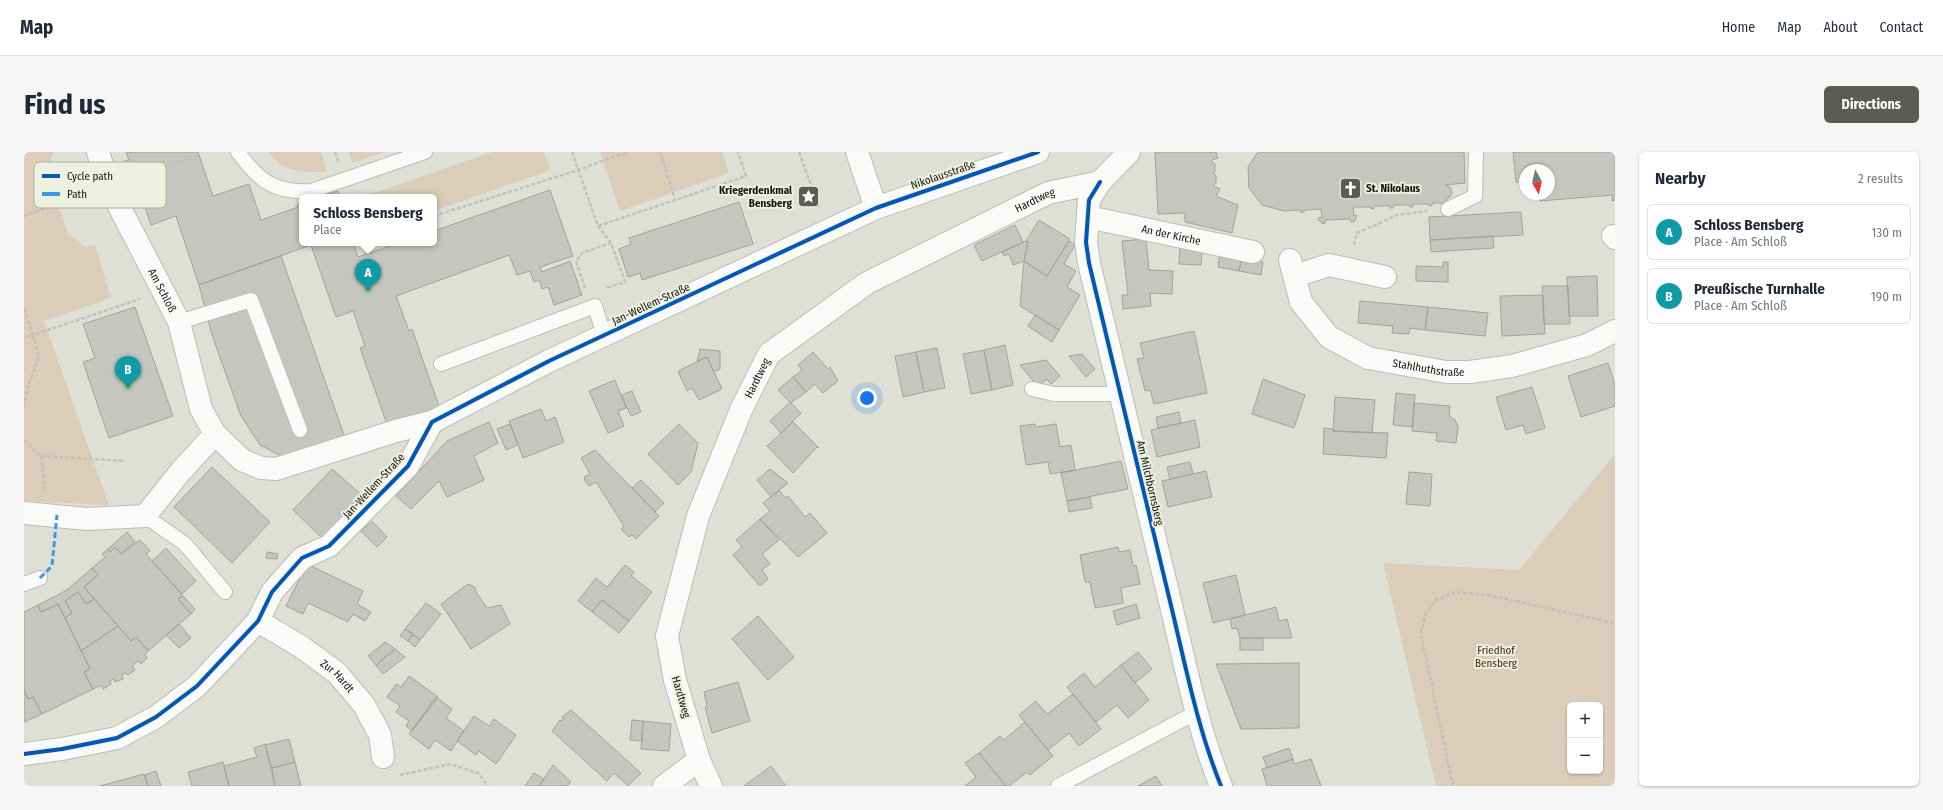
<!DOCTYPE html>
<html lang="en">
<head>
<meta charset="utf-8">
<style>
	body { margin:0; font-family:"Fira Sans Condensed",sans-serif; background:#f6f6f7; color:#1f2937 }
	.controls { position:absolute; right:12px; bottom:12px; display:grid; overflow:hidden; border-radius:6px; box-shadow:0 1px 3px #0004 }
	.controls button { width:36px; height:36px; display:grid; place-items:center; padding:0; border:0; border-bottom:1px solid #e0e1e3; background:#fff; color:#1f2937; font:20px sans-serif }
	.compass { position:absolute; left:1495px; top:12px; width:36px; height:36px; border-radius:50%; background:#fff; box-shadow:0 1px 3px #0004; rotate:172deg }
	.you { position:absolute; left:843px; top:246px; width:14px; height:14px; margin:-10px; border:3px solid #fff; border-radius:50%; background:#1a73e8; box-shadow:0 0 0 6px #1a73e833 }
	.badge { display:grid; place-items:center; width:26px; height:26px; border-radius:50%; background:#5b5c55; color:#fff; font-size:13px; font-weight:700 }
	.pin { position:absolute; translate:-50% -33px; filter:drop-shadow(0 1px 2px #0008) }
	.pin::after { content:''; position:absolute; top:21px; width:14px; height:12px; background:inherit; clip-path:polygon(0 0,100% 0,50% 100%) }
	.popup { position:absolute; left:275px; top:42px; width:138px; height:52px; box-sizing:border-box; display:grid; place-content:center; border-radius:6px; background:#fff; filter:drop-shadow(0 1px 3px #0005); font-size:13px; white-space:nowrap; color:#747a83 }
	.popup b { font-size:15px; color:#1f2937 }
	.popup::after { content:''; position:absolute; left:50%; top:100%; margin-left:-8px; border:8px solid transparent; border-top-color:#fff }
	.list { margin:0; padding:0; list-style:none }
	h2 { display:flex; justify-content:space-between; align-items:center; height:52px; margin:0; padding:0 16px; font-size:17px }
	h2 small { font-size:13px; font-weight:400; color:#747a83 }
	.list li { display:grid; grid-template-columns:26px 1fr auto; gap:12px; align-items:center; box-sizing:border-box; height:56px; margin:0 8px 8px; padding:0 8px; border:1px solid #e0e1e3; border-radius:6px }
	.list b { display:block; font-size:15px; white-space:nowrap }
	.list p { margin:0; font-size:13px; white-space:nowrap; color:#747a83 }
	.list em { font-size:13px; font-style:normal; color:#747a83 }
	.map { position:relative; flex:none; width:1591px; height:634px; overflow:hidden; border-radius:6px }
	header { display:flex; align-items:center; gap:24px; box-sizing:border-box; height:56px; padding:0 20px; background:#fff; border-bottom:1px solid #e0e1e3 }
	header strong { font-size:19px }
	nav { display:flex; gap:22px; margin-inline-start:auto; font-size:14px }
	.intro { display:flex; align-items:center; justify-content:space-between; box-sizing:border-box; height:96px; padding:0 24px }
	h1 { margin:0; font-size:28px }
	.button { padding:10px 18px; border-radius:6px; background:#5b5c55; color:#fff; font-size:14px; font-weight:700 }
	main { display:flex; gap:24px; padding:0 24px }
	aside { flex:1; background:#fff; border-radius:6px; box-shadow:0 1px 3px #0004 }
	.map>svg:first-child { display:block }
</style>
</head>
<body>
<header>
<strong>Map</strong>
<nav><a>Home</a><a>Map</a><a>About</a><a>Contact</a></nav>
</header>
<div class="intro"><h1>Find us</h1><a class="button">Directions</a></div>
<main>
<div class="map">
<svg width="1591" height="634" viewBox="0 0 1591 634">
	<rect width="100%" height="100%" fill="#dee0d6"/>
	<path fill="#dbcdb8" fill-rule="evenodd" d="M0,0h32l-3,1 -5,21 20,59 17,14 10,-2 16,53 -67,23 65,184 -85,-4z
		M245,0h52l6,19c-22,3 -44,1 -58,-19z
		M325,0h35l-32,11z
		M468,0h52l7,18 -117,41v-14h-72z
		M576,0h122l7,21 -109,38z
		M1591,302v332h-179l-53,-223 136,7zM1546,553h30v66h-30z"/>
	<path fill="#c4c7bf" stroke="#a1a49c" d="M102,0h72l15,44 36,-12 12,36 37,-13 -1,-2 5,-2v40h51l5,14 41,-14h35v-12l116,-41 23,66 -33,11 2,5 28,-11 12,34 -28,10 -6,-18 -6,2 -3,-9 -5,2 -4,-11 -13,4 -8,-20 -113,41 13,35 3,-2 28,80 -52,18 -28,-79 5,-2 -12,-35 -17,6 -25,-72 -112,40 -23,-69 -25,9 -10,-29 -16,6 -12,-37 16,-5z
		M1131,0h61l2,6 -6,2v2l3,2v7l-2,1 3,4v7l-3,3 7,3 -4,7 22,9 -6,28 -47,-11v-9l-27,1z
		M1234,0h206l1,31 -20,2 5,2 2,5 -1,4 -5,3 1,4h-15v3h-3v-2h-16v3h-3v-2h-16l-1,3h-3v-2h-16v3h-3v-2h-18l1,9 3,-1 -3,7h-3l-1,-3 -25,1v3l-3,1v-3h-3l-1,-3 4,-1 -1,-8 -17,1v2l-3,1v-3l-17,1 -22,-6 -13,-17 -1,-21z
		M1489,0h102v48l-3,1v-6l-72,6 -1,-7h10v-24h-24v12h-9z
		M314,39l2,6h-20z
		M715,50l14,42 -111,36 -2,-7 -12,4 -9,-28 12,-5 -2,-6z
		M1497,60l2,23 -93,5 -1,-23z
		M1015,68l31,19 -23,37 -23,-15 4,-19 -2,-1z
		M991,73l8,17 -41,19 -8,-16z
		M1469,84l1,12 -63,4 -1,-12z
		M1122,87l3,31 24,1 -1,23 -22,-1 1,13 -28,3 -1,-14h6l-6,-54z
		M1002,89l2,1 -4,19 -11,4 -4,-11 -5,2 -2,-4z
		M1045,89l6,4 -11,19 12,7 -9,16 13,8 -21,35 -39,-24 4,-45 23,15z
		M1156,94l22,6 -1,13 -22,-1z
		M1196,101l22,4 -3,14 -21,-4z
		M257,104l64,182 -58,21 -27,-14 -19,-29 -29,-81 -13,-50z
		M1218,105l21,5 -2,13 -22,-4z
		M1419,110h5v20l-32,-1v-15l27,1z
		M1573,124l1,40h-29l-2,-39z
		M1518,134h26l2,38h-26z
		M1519,143l2,39 -43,2 -2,-40z
		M1336,149l68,6 -3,23 -15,-2 -1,6 -17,-1 1,-7 -35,-3z
		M111,155l38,109 -64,22 -26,-76 12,-4 -12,-34z
		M1404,155l60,6 -3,23 -60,-6z
		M1011,163l24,15 -7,12 -24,-16z
		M1170,179l13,62 -53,11 -4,-14 -5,1 -8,-32 7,-1 -4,-15z
		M981,193l8,40 -21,5 -8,-40z
		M913,196l8,40 -21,4 -8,-40z
		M676,197l20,2v18l-6,3 -7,-15 -10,4z
		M960,198l8,40 -21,4 -8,-40z
		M789,200l15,17 2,-2 8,14 -15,12 -8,-9 -9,8 -13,-15 9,-7 -4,-5z
		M892,200l8,40 -21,5 -8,-41z
		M1058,202l13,15 -9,8 -17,-21z
		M683,205l15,32 -23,11 -7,-12 -5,3 -9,-20z
		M1022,208l14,16 -9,8 -4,-5 -9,8 -18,-22z
		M1584,211l7,21v22l-34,11 -13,-41z
		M769,225l13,15 -15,11 -13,-13z
		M1239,227l42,16 -11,33 -42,-14z
		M591,228l11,28 -8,3 6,15 -16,7 -19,-42z
		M1508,235l13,41 -19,6 -3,-9 -17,5 -10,-33z
		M608,239l9,21 -10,4 -10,-21z
		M1372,241l19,2 -2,32 -20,-2z
		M1311,245l40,3 -3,33 -39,-2z
		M766,250l11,11 -20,20 -11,-12z
		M1390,251l36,3 -1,10 6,4 3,7 -2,16 -20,-2 1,-8 -25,-2z
		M517,257l5,12 9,-4 9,25 -41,16 -14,-37z
		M1155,260l2,11 -23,5 -2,-11z
		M1171,268l5,27 -43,10 -6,-27z
		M465,270l9,21 -24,13 10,24 -37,17 -8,-16 -28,28 -15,-13 51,-55z
		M769,270l26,26 -2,-1 -24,26 -26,-27z
		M486,272l8,21 -12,5 -9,-21z
		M655,272l19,19 -7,29 -13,13 -30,-31z
		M1011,272l1,3 20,-3 4,23 11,-2 4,25 -25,4 -2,-12 -22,3 -6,-39z
		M1300,276l9,1v2l55,2 -2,25 -63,-4z
		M571,298l64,66 -23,23 -4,-4 -3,2 -8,-8 3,-3 -28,-44 -7,4 -4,-5 -1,-4 6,-3 -9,-16z
		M1097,309l7,28 -61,12 -6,-28z
		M1166,310l3,12 -23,5 -3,-12z
		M188,315l58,55 -38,41 -58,-56z
		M308,317l32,28 -40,43 -31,-30z
		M746,317l18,14 -17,14 -14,-17z
		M1182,319l6,26 -44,10 -6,-26z
		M1385,320l23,2 -2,32 -24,-2z
		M617,328l23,23 -9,9 -23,-24z
		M755,338l6,8 3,-2 17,21 5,-4 17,20 -29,24 -38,-38 10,-8 -7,-8z
		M1066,345l2,11 -23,4 -2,-11z
		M736,367l19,21 -17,14 8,10 -8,6 6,9 -8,7 -27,-31 9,-8 -6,-7z
		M348,369l15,16 -10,10 -16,-16z
		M103,380l8,10 -14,12 -6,-7 -5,5 -2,-3z
		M116,388l10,11 -4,3 37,42 -5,3 13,15 -43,37 -12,-14 -5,4 -47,-54 14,-12 -6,-7 13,-11 -3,-3 6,-5 2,3 5,-5 6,7z
		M1094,395l1,5 11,-2 3,16 3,-1 4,19 -19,4 2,15 -28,5 -5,-26h-5l-5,-27z
		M142,396l30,33 -14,13 -30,-33z
		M243,400l11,2 -1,5 -11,-1z
		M283,412l56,27 -6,13 14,8 -6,9 -12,-7 -5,8 -40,-19 -5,11 -17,-8z
		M601,413l9,7 -3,4 21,16 -23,29 -27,-21 -10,12 -14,-11 18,-23 11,9z
		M68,416l6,7 -14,12 10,12 -8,5 -8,-12 -13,9 7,12 -7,5 -7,-14 -17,8 -3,-7 29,-15z
		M1212,423l9,40 -32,8 -10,-40z
		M444,432l7,3 1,5 11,16 14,-3 9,19 -39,25 -30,-45z
		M54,440l8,12 8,-5 24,27 -37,25 -16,-33 7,-5 -7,-12z
		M159,444l12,13 -4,5 -13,-15z
		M578,448l27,21 -10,12 -27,-21z
		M402,451l15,11 -21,26 -15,-11z
		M34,452l32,65 -6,3 9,17 -51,25 -9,-17 -5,2 -4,-8v-79l14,-7 3,7z
		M1112,452l4,14 -23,7 -4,-14z
		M1252,455l3,14 8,-2 5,19h-52l-3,-10 -5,1 -2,-10z
		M734,464l36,41 -26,23 -36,-41z
		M155,472l12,14 -12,10 -13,-13z
		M94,474l13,15 5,-4 12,14 -3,4 2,3 -6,6 -3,-3 -6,5 3,4 -7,5 -3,-2 -3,2 1,4 -8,3 -1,-3 -4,2 1,3 -8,5 -1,-4 -9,4 -9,-17 6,-3 -9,-18z
		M381,477l8,5 -5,7 -8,-5z
		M389,482l7,6 -5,7 -7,-6z
		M1216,486h23v12h-23z
		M361,490l10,7 -19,16 -8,-9z
		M371,497l10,8 -22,17 -7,-9z
		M1114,500l14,17 -17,14 -14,-18z
		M1275,511v65l-58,1 -25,-65z
		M1097,513l28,35 -21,18 -11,-13 -21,17 -29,-35 17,-14 11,14z
		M385,524l29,21 -26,34 -6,-5 3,-5 -13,-9 4,-6 -13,-9 9,-13 5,3z
		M714,530l12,39 -38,12 -7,-26 2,-1 -3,-14z
		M0,539l4,8 5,-2 9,17 -18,8z
		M1049,542l28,35 -22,17 -10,-13 -21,17 -29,-35 17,-14 11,13z
		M412,545l16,12 -6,9 18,13 -13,20 -16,-11 -6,9 -20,-15z
		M547,558l70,63 -13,13 -14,-13 -7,8 -55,-50 8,-11 1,1 3,-3 -2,-1z
		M450,564l15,10 5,-7 22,16 -20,29 -17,-13 -3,4 -19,-14z
		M608,568l11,1 -1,20 -12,-1z
		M619,569l28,3 -2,27 -28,-2z
		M1001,570l28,34 -23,19 -3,-3 -18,14h-3l-27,-33 21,-17 4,4z
		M265,587l6,23 -23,6 -7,-23z
		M241,592l10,42h-46l-5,-20 33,-9 -3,-9z
		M1265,596l4,11 -26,9 -4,-11z
		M955,601l27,33h-41l11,-9 -11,-14z
		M1269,607l1,5 17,-5 10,27h-54l-5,-17z
		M199,610l6,24h-37l-4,-14z
		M271,610l6,24h-26l-3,-18z
		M529,613l18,17 -4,4h-28z
		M747,614l15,20h-42z
		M132,619l5,15h-13l-3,-11z
		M510,621l10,6 -5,7h-14z
		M120,622l4,12h-48z
		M1132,624l6,10h-24z"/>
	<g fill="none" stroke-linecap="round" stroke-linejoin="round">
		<defs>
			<path id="service" d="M214,0c21,29 36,41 73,39l114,-39
				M1424,57l27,-13 1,-44
				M155,170l72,-22 49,130
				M417,212l154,-58 9,30
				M1008,237l22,5h66
				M121,364l40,28 40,48
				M0,432l16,-6
				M1034,634l139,-74"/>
			<g id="minor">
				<path id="s1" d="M74,0l11,35 70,135 22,87 14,25 27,26 19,8 15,1 120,-38 36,-9"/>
				<path d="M833,0l19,56"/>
				<path d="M1076,30l-11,18 -3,42 3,21c26,111 52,221 79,330 16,65 28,131 53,193"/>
				<path id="s2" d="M1064,65l165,35"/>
				<path d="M1589,84l2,2"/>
				<path id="s3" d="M1266,108l11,42 28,35 39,21 78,14h24l42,-6 75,-21 28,-14"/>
				<path d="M1271,124l34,-11 56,12"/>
				<path d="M0,361l63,6 58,-3 36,-45 34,-37"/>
				<path id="s4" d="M234,469l42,25 37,27 27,32 16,30 3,22"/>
				<path d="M0,602l38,-5 55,-11 39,-21 41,-31 61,-65 14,-29 30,-34 27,-12 79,-80 24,-44 117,-61 327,-153 162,-56"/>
				<path d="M675,608l12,26"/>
				<path id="s5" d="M640,634l35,-26 -24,-80 -8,-44 31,-120 43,-106 28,-56 98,-71 181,-90 52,-11 29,-30"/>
			</g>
		</defs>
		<use href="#service" stroke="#bbbdb6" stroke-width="16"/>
		<use href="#minor" stroke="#bbbdb6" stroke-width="24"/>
		<path stroke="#c1c1bf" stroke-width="2.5" stroke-dasharray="4 2" stroke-linecap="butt" d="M311,0l3,9
			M548,0l26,74 13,17 14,39 -19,6
			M636,0l15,47
			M775,0l20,56
			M147,11l29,-8
			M0,64l62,-22
			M410,64l144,-46 49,-18
			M574,74l148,-50 -8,-24
			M1330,93l3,-12 40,-18 30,-4
			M561,136l-9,-27 6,-8 29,-10
			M0,157l9,26 -9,3
			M0,255l3,-18 12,-32 -6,-22 107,-36
			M0,288l17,16 4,34
			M17,304l84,5
			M376,623l50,-11 28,9 10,13
			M1429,634l-32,-152 4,-19 11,-15 19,-8 33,3 127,28"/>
		<use href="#service" stroke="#fafaf9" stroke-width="14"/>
		<use href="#minor" stroke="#fafaf9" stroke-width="22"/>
		<path stroke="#3b9ade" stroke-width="3" stroke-dasharray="6 3" stroke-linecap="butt" d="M16,426l12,-12 5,-51"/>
		<defs>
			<path id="cycleway" d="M1076,30l-11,18 -3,42 3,21c26,111 52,221 79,330 16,65 28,131 53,193
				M0,602l38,-5 55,-11 39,-21 41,-31 61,-65 14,-29 30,-34 27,-12 79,-80 24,-44 117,-61 327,-153 162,-56"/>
		</defs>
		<use href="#cycleway" stroke="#eef0e0" stroke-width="6"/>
		<use href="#cycleway" stroke="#0057b8" stroke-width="4"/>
	</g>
	<defs>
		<symbol id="church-square" viewBox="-11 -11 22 22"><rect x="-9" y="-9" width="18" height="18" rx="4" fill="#5b5c55" stroke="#eef0e0"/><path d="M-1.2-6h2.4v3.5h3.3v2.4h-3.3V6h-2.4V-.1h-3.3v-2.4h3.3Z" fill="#fff"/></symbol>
		<symbol id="sight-square" viewBox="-11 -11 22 22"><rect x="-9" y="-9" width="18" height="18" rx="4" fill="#5b5c55" stroke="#eef0e0"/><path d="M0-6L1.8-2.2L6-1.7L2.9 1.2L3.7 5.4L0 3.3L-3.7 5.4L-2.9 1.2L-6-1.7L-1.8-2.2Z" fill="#fff"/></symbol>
	</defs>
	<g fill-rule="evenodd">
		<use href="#church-square" x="1314" y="24" width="25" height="25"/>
		<use href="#sight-square" x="772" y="32" width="25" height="25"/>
	</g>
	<g text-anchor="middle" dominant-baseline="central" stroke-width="4" stroke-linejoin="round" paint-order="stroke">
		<g font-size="11" fill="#141510" stroke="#eef0e0">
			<text transform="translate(919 23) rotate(-19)">Nikolausstraße</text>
			<text stroke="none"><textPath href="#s5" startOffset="781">Hardtweg</textPath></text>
			<text stroke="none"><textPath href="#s2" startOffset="85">An der Kirche</textPath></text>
			<text stroke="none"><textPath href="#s1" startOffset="153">Am Schloß</textPath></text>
			<text transform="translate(627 152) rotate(-25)">Jan-Wellem-Straße</text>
			<text stroke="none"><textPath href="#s3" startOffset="194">Stahlhuthstraße</textPath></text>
			<text stroke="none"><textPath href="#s5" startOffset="446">Hardtweg</textPath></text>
			<text transform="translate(1126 331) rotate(77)">Am Milchbornsberg</text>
			<text transform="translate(350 334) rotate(-47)">Jan-Wellem-Straße</text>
			<text stroke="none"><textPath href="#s4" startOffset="97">Zur Hardt</textPath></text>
			<text transform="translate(657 545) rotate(74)">Hardtweg</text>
		</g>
		<g font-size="11" font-weight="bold" fill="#141510" stroke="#eef0e0" text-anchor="start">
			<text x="1342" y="36">St. Nikolaus</text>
			<text x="768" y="38" text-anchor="end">Kriegerdenkmal<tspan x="768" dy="13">Bensberg</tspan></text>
		</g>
		<g font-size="11" fill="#40290a" stroke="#eef0e0">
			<text x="1472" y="498">Friedhof<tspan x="1472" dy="13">Bensberg</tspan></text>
		</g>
	</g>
	<rect x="10" y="10" width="132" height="46" rx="6" fill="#eef0e0" stroke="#adaea2" stroke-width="1"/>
	<rect x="18" y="22" width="18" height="4" fill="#0057b8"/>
	<rect x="18" y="40" width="18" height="4" fill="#3b9ade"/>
	<g font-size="11" fill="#141510">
		<text x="43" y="28">Cycle path</text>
		<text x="43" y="46">Path</text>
	</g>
</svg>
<div class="controls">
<button>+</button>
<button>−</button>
</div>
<svg class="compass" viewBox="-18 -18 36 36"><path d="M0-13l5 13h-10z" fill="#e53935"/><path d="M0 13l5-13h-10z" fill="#747a83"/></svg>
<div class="you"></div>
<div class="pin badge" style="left:344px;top:140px;background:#0f9aa8">A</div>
<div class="popup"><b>Schloss Bensberg</b>Place</div>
<div class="pin badge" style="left:104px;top:237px;background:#0f9aa8">B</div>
</div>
<aside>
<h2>Nearby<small>2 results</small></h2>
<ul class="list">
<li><span class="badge" style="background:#0f9aa8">A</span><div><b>Schloss Bensberg</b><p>Place · Am Schloß</p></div><em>130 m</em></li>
<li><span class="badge" style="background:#0f9aa8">B</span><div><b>Preußische Turnhalle</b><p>Place · Am Schloß</p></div><em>190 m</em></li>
</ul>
</aside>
</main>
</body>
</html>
